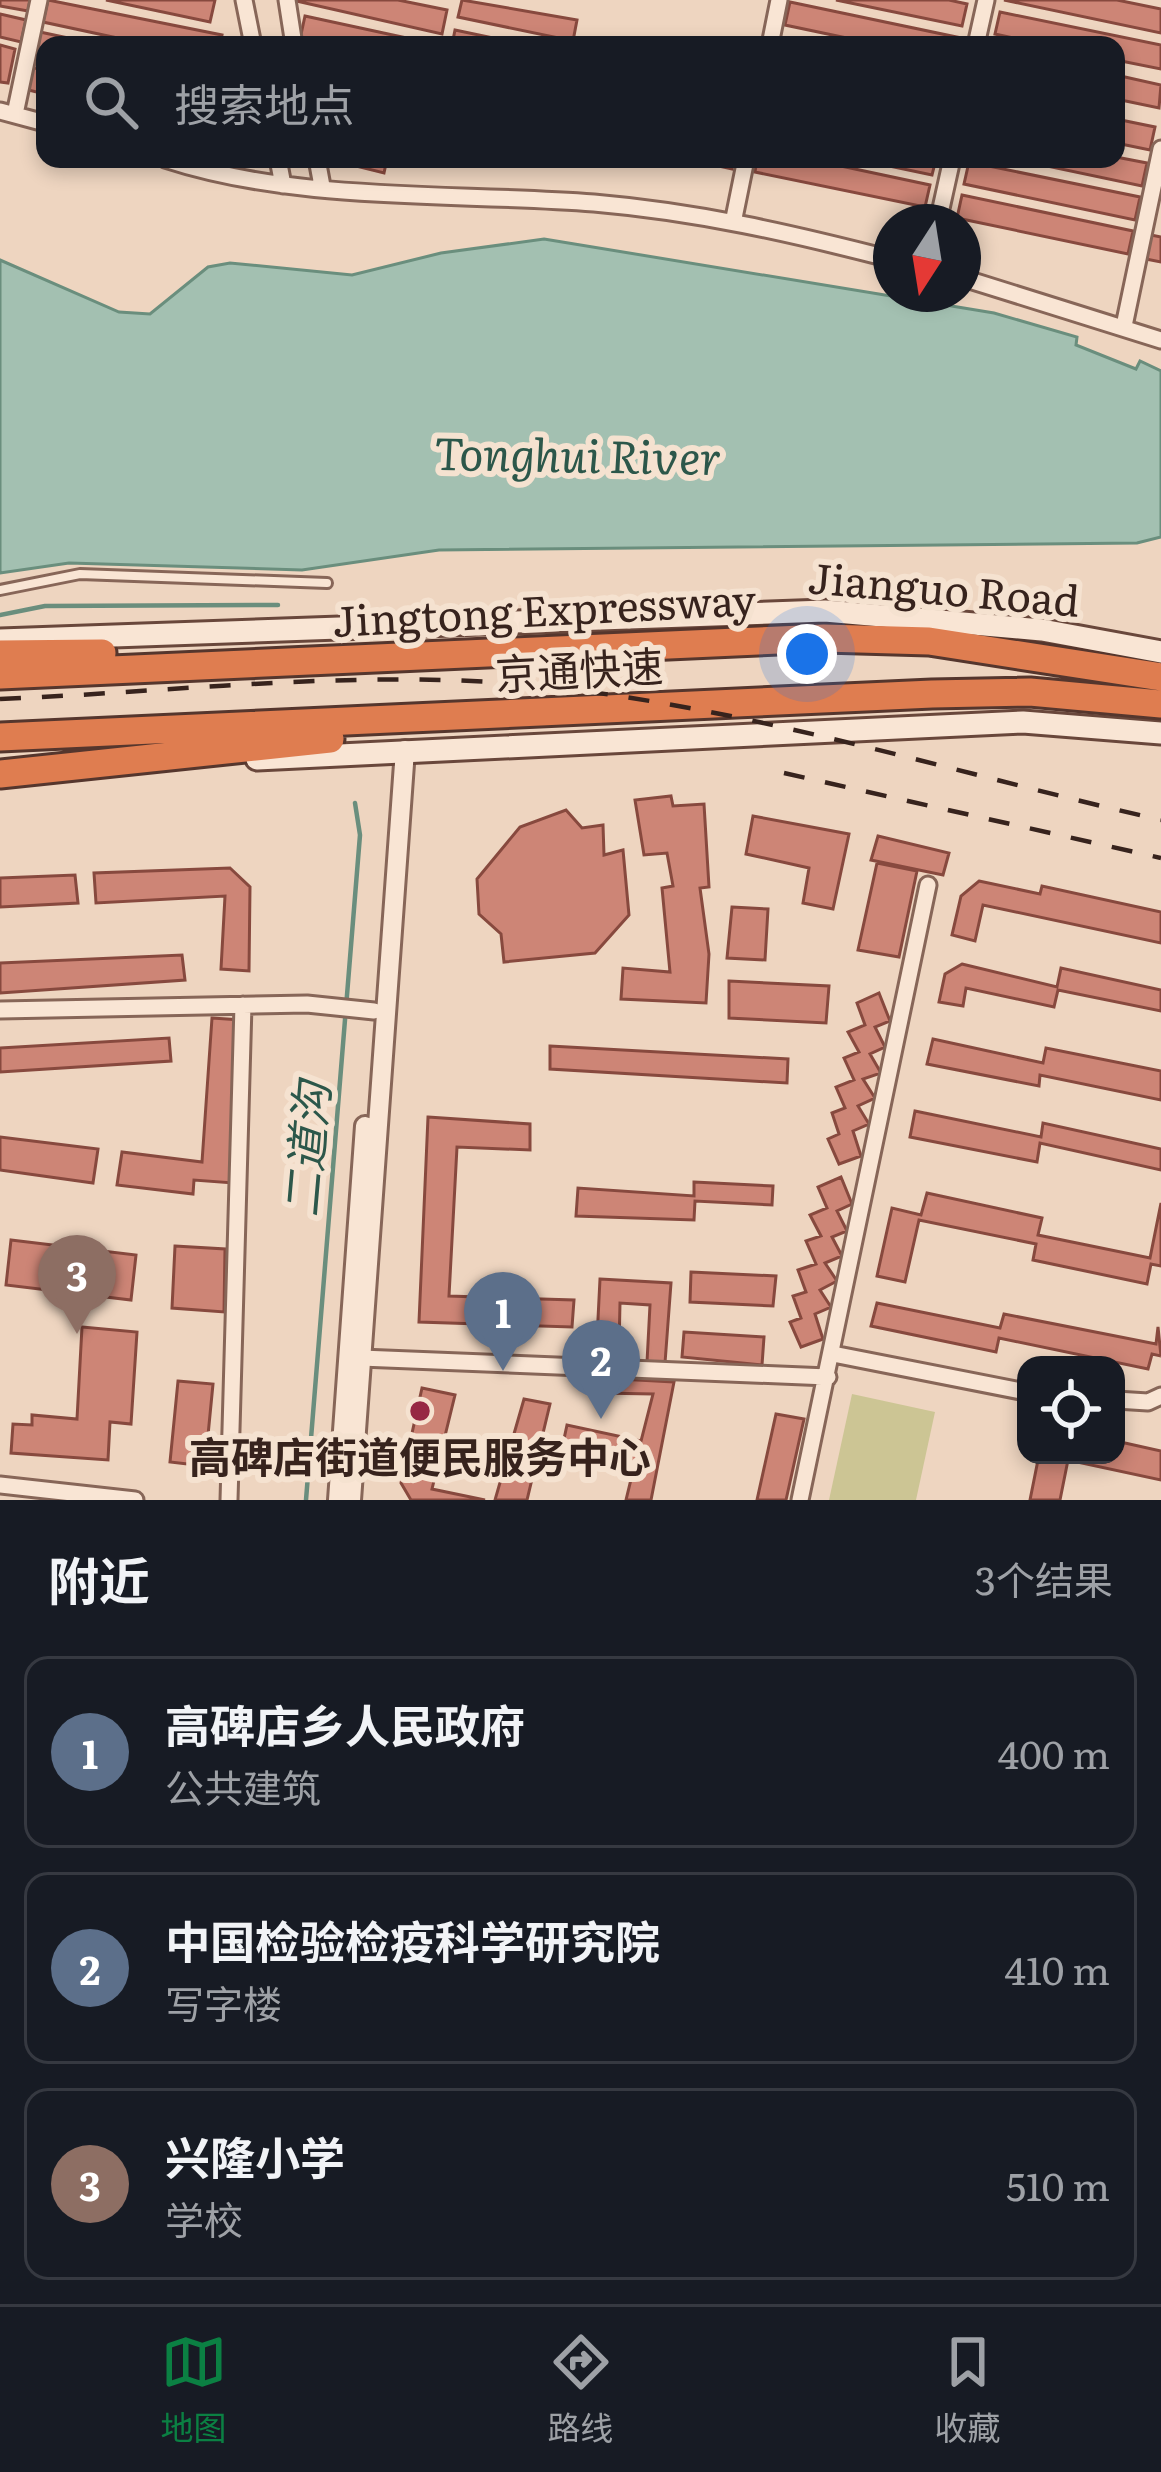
<!DOCTYPE html>
<html lang="zh">
<head>
<meta charset="utf-8">
<style>
	body { margin:0; font-family:Literata,"Noto Sans SC",serif; background:#242831; color:#f1f3f6 }
	.controls { position:absolute; right:36px; bottom:36px; display:grid; overflow:hidden; border-radius:24px; box-shadow:0 6px 18px #0003 }
	.controls button { width:108px; height:108px; display:grid; place-items:center; padding:0; border:0; border-bottom:3px solid #363941; background:#171b24; color:#f1f3f6; font:60px sans-serif }
	.compass { position:absolute; left:873px; top:204px; width:108px; height:108px; border-radius:50%; background:#171b24; box-shadow:0 6px 18px #0003; rotate:192deg }
	.you { position:absolute; left:807px; top:654px; width:42px; height:42px; margin:-30px; border:9px solid #fff; border-radius:50%; background:#1a73e8; box-shadow:0 0 0 18px #1a73e833 }
	.badge { display:grid; place-items:center; width:78px; height:78px; border-radius:50%; background:#0b8043; color:#fff; font-size:39px; font-weight:700 }
	.pin { position:absolute; translate:-50% -99px; filter:drop-shadow(0 3px 6px #0008) }
	.pin::after { content:''; position:absolute; top:63px; width:42px; height:36px; background:inherit; clip-path:polygon(0 0,100% 0,50% 100%) }
	.list { margin:0; padding:0; list-style:none }
	h2 { display:flex; justify-content:space-between; align-items:center; height:156px; margin:0; padding:0 48px; font-size:51px }
	h2 small { font-size:39px; font-weight:400; color:#9ea1a6 }
	.list li { display:grid; grid-template-columns:78px 1fr auto; gap:36px; align-items:center; box-sizing:border-box; height:192px; margin:0 24px 24px; padding:0 24px; border:3px solid #363941; border-radius:24px }
	.list b { display:block; font-size:45px; white-space:nowrap }
	.list p { margin:0; font-size:39px; white-space:nowrap; color:#9ea1a6 }
	.list em { font-size:39px; font-style:normal; color:#9ea1a6 }
	.icon { flex:none; width:66px; height:66px; fill:none; stroke:currentColor; stroke-width:2; stroke-linecap:round; stroke-linejoin:round }
	.map { position:relative; flex:none; width:1161px; height:1500px; overflow:hidden }
	.search { position:absolute; background:#171b24; box-shadow:0 6px 18px #0003; left:36px; right:36px; top:36px; height:132px; display:flex; align-items:center; gap:30px; box-sizing:border-box; padding:0 42px; border-radius:24px; color:#9ea1a6; font-size:45px }
	.sheet { height:804px; background:#171b24 }
	nav { display:flex; justify-content:space-around; align-items:center; box-sizing:border-box; height:168px; border-top:3px solid #363941; background:#171b24; font-size:33px; color:#9ea1a6 }
	nav a { display:grid; justify-items:center; gap:6px }
	nav .on { color:#0b8043 }
	.map>svg:first-child { display:block }
</style>
</head>
<body>
<div class="map">
<svg width="1161" height="1500" viewBox="0 0 1161 1500">
	<rect width="100%" height="100%" fill="#eed5c0"/>
	<path fill="#ccc594" d="M852,1394l83,18 -19,88h-87z"/>
	<path fill="#a3c0b1" stroke="#6a8e7d" stroke-width="3" d="M544,239l450,74 83,24 -1,8 60,24 4,-8 21,10v166l-24,6 -698,7 -137,20 -233,-7 -69,10v-313l119,52 31,2 58,-47 22,-4 122,12 89,-22z"/>
	<g fill="none" stroke-linecap="round" stroke-linejoin="round">
		<path stroke="#6a8e7d" stroke-width="4.5" d="M0,615l45,-9 233,-1
			M306,1500l54,-665 -5,-32"/>
	</g>
	<path fill="#cd8576" stroke="#87493e" stroke-width="3" d="M0,0h30l-2,11 -28,-5z
		M48,0l174,35 -2,10h-70l-107,-23z
		M106,0h109l-5,22z
		M292,0h106l49,10 -5,24z
		M462,0l115,20 -4,21 -115,-24z
		M836,0h113l18,4 -5,22z
		M1004,0h113l44,9v24z
		M790,2l171,36 -2,7h-79l-95,-20z
		M1000,12l161,33v24l-45,-9v-15h-70l-51,-11z
		M0,14l26,6 -5,22 -21,-5z
		M305,16l134,29h-113l-26,-6z
		M455,30l72,15h-75z
		M40,32l61,13h-56v13l-10,-2z
		M0,45l15,4 -7,34 -8,-1z
		M29,67l16,3v24l-21,-5z
		M1116,75l45,10 -2,23 -43,-9z
		M1116,119l39,8 -5,23 -34,-7z
		M1116,157l31,6 -5,23 -128,-27z
		M328,159h59l-3,14z
		M687,159h47l-2,10z
		M757,159h51l122,26 -5,22 -170,-35z
		M856,159h80l-4,16z
		M969,162l171,35 -5,23 -171,-36z
		M962,195l171,36 -5,23 -171,-36z
		M1151,235l10,2v25l-15,-3z
		M671,796l2,10 31,-2 5,83 -9,1 9,66 -3,49 -85,-4 2,-31 47,4 -8,-84 11,-2 -6,-33 -23,2 -9,-55z
		M566,810l16,18 21,-3 1,30 19,-5 6,65 -34,38 -91,9 -3,-28 -22,-20 -2,-35 43,-52z
		M753,816l96,18 -16,75 -30,-6 6,-35 -63,-14z
		M878,836l71,17 -6,22 -72,-15z
		M877,863l40,8 -18,86 -41,-7z
		M230,868l20,19 -1,84 -28,-2 4,-73 -129,7 -2,-30z
		M75,875l3,28 -78,4v-29z
		M979,881l61,13 2,-8 119,26v31l-178,-38 -8,36 -23,-6 9,-39z
		M732,907l36,2 -3,51 -38,-2z
		M182,955l3,25 -185,13v-30z
		M962,964l95,23 4,-19 100,22v21l-103,-21 -4,17 -88,-19 -3,18 -24,-4 6,-28z
		M729,981l100,5 -3,37 -97,-5z
		M879,993l11,28 -15,6 10,20 -15,7 11,19 -18,6 12,19 -17,8 11,18 -16,7 8,25 -22,8 -11,-25 11,-5 -7,-21 13,-5 -9,-21 18,-7 -10,-22 15,-6 -11,-20 17,-7 -8,-22z
		M212,1018l29,2 -8,163 -39,-3 -1,14 -76,-9 5,-33 80,10z
		M169,1038l2,23 -171,11v-24z
		M933,1039l110,24 3,-15 115,23v29l-121,-25 -1,11 -112,-22z
		M550,1046l238,13 -1,24 -237,-14z
		M915,1111l126,26 2,-14 118,26v21l-121,-27 -3,19 -127,-25z
		M428,1117l102,7v26l-73,-3 -8,149 125,4 -2,27 -153,-5z
		M0,1137l98,12 -5,34 -93,-13z
		M841,1177l11,27 -15,7 10,20 -15,6 10,19 -17,7 12,18 -17,9 11,17 -16,7 8,25 -22,8 -11,-25 11,-4 -8,-22 13,-4 -8,-22 18,-6 -10,-23 15,-5 -11,-21 17,-7 -9,-21z
		M694,1182l79,4 -1,19 -77,-4 -1,19 -118,-4 2,-28 116,8z
		M927,1193l115,25 -4,17 112,23 11,-55v63l-10,-2 -4,20 -114,-24 3,-16 -117,-24 -14,62 -28,-6 15,-68 29,7z
		M11,1240l125,15 -5,45 -125,-15z
		M175,1246l50,3 -1,63 -52,-4z
		M691,1272l85,4 -3,30 -83,-4z
		M600,1279l71,4 -6,80 -18,-1 3,-57 -30,-2 -1,45 10,1 -1,13 -32,-3z
		M877,1303l123,25 4,-14 152,30 2,-17 3,29 -9,-2 -4,15 -149,-31 -3,14 -125,-26z
		M82,1327l55,5 -6,92 -21,-2 -2,38 -97,-7 2,-29 19,1v-10l45,4z
		M684,1332l80,5 -2,28 -80,-8z
		M600,1378l74,4 -23,118h-25l7,-29 -72,-18 6,-28 74,16 12,-47 -53,-1z
		M178,1381l35,3 -8,82 -35,-4z
		M422,1388l33,7 -23,94 53,11h-74l-10,-17z
		M524,1399l26,5 -23,96h-32z
		M776,1414l28,5 -18,81h-29z
		M1116,1441l45,10v29l-93,-20 -8,40h-30l9,-45h77z"/>
	<g fill="none" stroke-linecap="round" stroke-linejoin="round">
		<defs>
			<path id="service" d="M0,590l80,-16 247,9"/>
			<path id="minor" d="M244,0l9,45
				M287,0l7,45
				M770,45l9,-45
				M976,45l10,-45
				M0,111l45,12
				M15,114l24,-114
				M165,159c135,44 288,33 429,44 104,9 196,30 297,56
				M278,159l5,26
				M317,159l5,27
				M734,218l12,-59
				M938,222l14,-63
				M963,278l198,62
				M1124,326l37,-177
				M0,1010l307,-6 67,7
				M833,1354l193,38
				M361,1358l467,19
				M1116,1400l32,2 13,-6
				M0,1485l135,15
				M229,1500l14,-495
				M800,1500l128,-615"/>
			<path id="tertiary" d="M338,1500l27,-374
				M351,1500l54,-750"/>
			<path id="secondary" d="M0,640l825,-29 217,19 119,22
				M257,759l766,-37 138,11"/>
			<path id="motorway" d="M0,654l102,-1
				M0,675l824,-37 105,3 232,36
				M0,737l932,-43 98,-2 131,12
				M0,774l330,-35"/>
		</defs>
		<use href="#service" stroke="#876658" stroke-width="14"/>
		<use href="#minor" stroke="#876658" stroke-width="21"/>
		<use href="#tertiary" stroke="#876658" stroke-width="24"/>
		<use href="#secondary" stroke="#69473b" stroke-width="27"/>
		<use href="#motorway" stroke="#55362d" stroke-width="33"/>
		<use href="#service" stroke="#f9e5d4" stroke-width="8"/>
		<use href="#minor" stroke="#f9e5d4" stroke-width="15"/>
		<use href="#tertiary" stroke="#f9e5d4" stroke-width="18"/>
		<use href="#secondary" stroke="#f9e5d4" stroke-width="21"/>
		<use href="#motorway" stroke="#df7d50" stroke-width="27"/>
		<path stroke="#37231d" stroke-width="4.5" stroke-dasharray="21 21" stroke-linecap="butt" d="M0,699c172,-7 347,-29 519,-15 218,19 430,88 642,136
			M784,773l377,85"/>
	</g>
	<circle fill="#972844" stroke="#f5e2d0" stroke-width="4.5" cx="420" cy="1411" r="12"/>
	<g text-anchor="middle" dominant-baseline="central" stroke-width="12" stroke-linejoin="round" paint-order="stroke">
		<g font-size="42" fill="#37231d" stroke="#f5e2d0">
			<text transform="translate(944 587) rotate(5)">Jianguo Road</text>
			<text transform="translate(544 608) rotate(-3)">Jingtong Expressway</text>
			<text transform="translate(579 668) rotate(-3)">京通快速</text>
		</g>
		<g font-size="42" font-weight="bold" fill="#37231d" stroke="#f5e2d0">
			<text x="420" y="1455">高碑店街道便民服务中心</text>
		</g>
		<g font-size="45" font-style="italic" fill="#2c574a" stroke="#f5e2d0">
			<text transform="translate(578 453) rotate(1)">Tonghui River</text>
			<text transform="translate(304 1149) rotate(-85)">二道沟</text>
		</g>
	</g>
</svg>
<div class="controls">
<button><svg class="icon" aria-label="locate" viewBox="0 0 24 24"><circle cx="12" cy="12" r="6"/><path d="M12 2v4M12 18v4M2 12h4M18 12h4"/></svg></button>
</div>
<svg class="compass" viewBox="-18 -18 36 36"><path d="M0-13l5 13h-10z" fill="#e53935"/><path d="M0 13l5-13h-10z" fill="#9ea1a6"/></svg>
<div class="you"></div>
<div class="pin badge" style="left:503px;top:1371px;background:#5c6f8a">1</div>
<div class="pin badge" style="left:601px;top:1419px;background:#5c6f8a">2</div>
<div class="pin badge" style="left:77px;top:1334px;background:#8d6e63">3</div>
<div class="search"><svg class="icon" aria-label="search" viewBox="0 0 24 24"><circle cx="10" cy="10" r="6"/><path d="M15 15l6 6"/></svg>搜索地点</div>
</div>
<section class="sheet">
<h2>附近<small>3个结果</small></h2>
<ul class="list">
<li><span class="badge" style="background:#5c6f8a">1</span><div><b>高碑店乡人民政府</b><p>公共建筑</p></div><em>400 m</em></li>
<li><span class="badge" style="background:#5c6f8a">2</span><div><b>中国检验检疫科学研究院</b><p>写字楼</p></div><em>410 m</em></li>
<li><span class="badge" style="background:#8d6e63">3</span><div><b>兴隆小学</b><p>学校</p></div><em>510 m</em></li>
</ul>
</section>
<nav>
<a class="on"><svg class="icon" aria-label="map" viewBox="0 0 24 24"><path d="M3 6l6-2 6 2 6-2v14l-6 2-6-2-6 2zM9 4v14M15 6v14"/></svg>地图</a>
<a><svg class="icon" aria-label="directions" viewBox="0 0 24 24"><path d="M12 3l9 9-9 9-9-9zM9 14v-3h6M13 9l2 2-2 2"/></svg>路线</a>
<a><svg class="icon" aria-label="saved" viewBox="0 0 24 24"><path d="M7 4h10v16l-5-4-5 4z"/></svg>收藏</a>
</nav>
</body>
</html>
